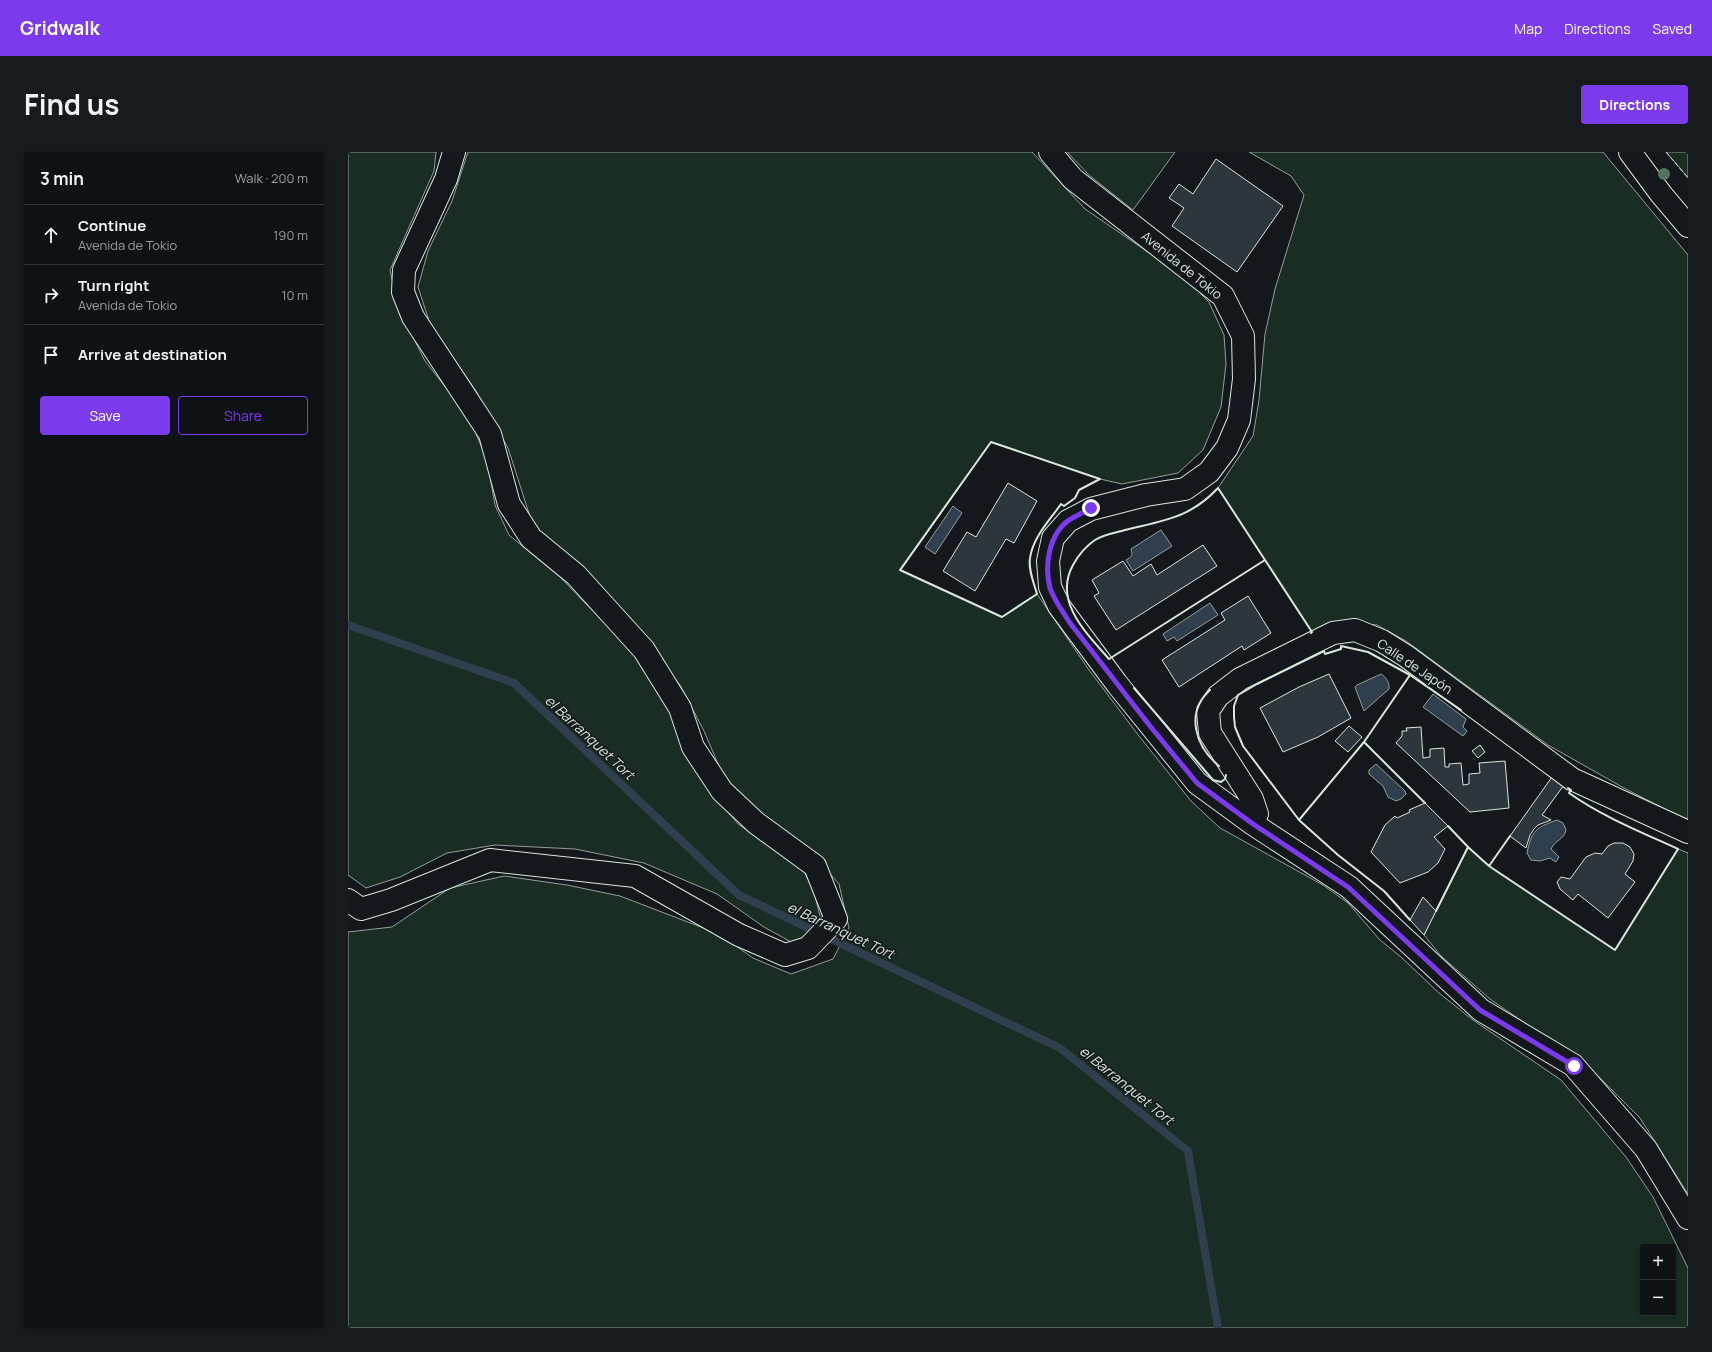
<!DOCTYPE html>
<html lang="en">
<head>
<meta charset="utf-8">
<style>
	body { margin:0; font-family:Manrope,sans-serif; background:#181b1e; color:#f1f3f6 }
	.controls { position:absolute; right:12px; bottom:12px; display:grid; overflow:hidden; border-radius:4px; box-shadow:0 2px 6px #0003 }
	.controls button { width:36px; height:36px; display:grid; place-items:center; padding:0; border:0; border-bottom:1px solid #2f3234; background:#0f1215; color:#f1f3f6; font:20px sans-serif }
	.stop { position:absolute; width:12px; height:12px; margin:-9px; border:3px solid #7c3aed; border-radius:50%; background:#fff }
	.stop.end { background:#7c3aed; border-color:#fff; box-shadow:0 1px 4px #0008 }
	.list { margin:0; padding:0; list-style:none }
	h2 { display:flex; justify-content:space-between; align-items:center; height:52px; margin:0; padding:0 16px; font-size:17px }
	h2 small { font-size:13px; font-weight:400; color:#9b9ea0 }
	.list li { display:grid; grid-template-columns:26px 1fr auto; gap:12px; align-items:center; box-sizing:border-box; height:60px; padding:0 16px; border-top:1px solid #2f3234 }
	.list b { display:block; font-size:15px; white-space:nowrap }
	.list p { margin:0; font-size:13px; white-space:nowrap; color:#9b9ea0 }
	.list em { font-size:13px; font-style:normal; color:#9b9ea0 }
	.actions { display:flex; gap:8px; padding:12px 16px }
	.actions a { flex:1; padding:9px 0; border:1px solid #7c3aed; border-radius:4px; text-align:center; font-size:14px; color:#7c3aed }
	.actions .main { background:#7c3aed; color:#fff }
	.icon { flex:none; width:22px; height:22px; fill:none; stroke:currentColor; stroke-width:2; stroke-linecap:round; stroke-linejoin:round }
	.map { position:relative; flex:none; width:1340px; height:1176px; overflow:hidden; border-radius:4px }
	header { display:flex; align-items:center; gap:24px; box-sizing:border-box; height:56px; padding:0 20px; background:#7c3aed; color:#fff }
	header strong { font-size:19px }
	nav { display:flex; gap:22px; margin-inline-start:auto; font-size:14px }
	.intro { display:flex; align-items:center; justify-content:space-between; box-sizing:border-box; height:96px; padding:0 24px }
	h1 { margin:0; font-size:28px }
	.button { padding:10px 18px; border-radius:4px; background:#7c3aed; color:#fff; font-size:14px; font-weight:700 }
	main { display:flex; gap:24px; padding:0 24px }
	aside { flex:1; background:#0f1215; border-radius:4px; box-shadow:0 2px 6px #0003 }
	.map>svg:first-child { display:block }
</style>
</head>
<body>
<header>
<strong>Gridwalk</strong>
<nav><a>Map</a><a>Directions</a><a>Saved</a></nav>
</header>
<div class="intro"><h1>Find us</h1><a class="button">Directions</a></div>
<main>
<aside>
<h2>3 min<small>Walk · 200 m</small></h2>
<ul class="list">
<li><svg class="icon" aria-label="ahead" viewBox="0 0 24 24"><path d="M12 20V5M6 11l6-6 6 6"/></svg><div><b>Continue</b><p>Avenida de Tokio</p></div><em>190 m</em></li>
<li><svg class="icon" aria-label="right" viewBox="0 0 24 24"><path d="M7 20v-9h11M14 6l5 5-5 5"/></svg><div><b>Turn right</b><p>Avenida de Tokio</p></div><em>10 m</em></li>
<li><svg class="icon" aria-label="arrive" viewBox="0 0 24 24"><path d="M6 21V4h12l-3 4 3 4H6"/></svg><div><b>Arrive at destination</b></div></li>
</ul>
<div class="actions"><a class="main">Save</a><a>Share</a></div>
</aside>
<div class="map">
<svg width="1340" height="1176" viewBox="0 0 1340 1176">
	<rect width="100%" height="100%" fill="#14181c"/>
	<path fill="#1a2d24" stroke="#939e99" fill-rule="evenodd" d="M0,0h88l-2,19 -44,99 8,37 27,54 44,56 18,43 8,45 14,30 51,42 56,58 43,50 51,105 28,34 65,45 11,23 7,28 -14,16 -16,6 -27,-15 -47,-33 -73,-31 -69,-14 -80,-4 -48,8 -47,24 -34,11 -18,-13z
		M120,0h564l53,57 98,67 26,26 15,33 2,29 -5,43 -18,43 -25,23 -56,11 -22,-5 -109,-37 -90,128 101,47 35,-23 52,76 50,66 52,65 29,27 103,57 25,18 32,37 21,17 38,36 34,27 88,60 65,77 27,40 35,71v60h-1340v-396l44,-5 58,-39 54,-12 63,9 53,11 99,38 34,24 38,16 42,-15 16,-31 -10,-44 -35,-40 -52,-33 -28,-33 -20,-47 -24,-46 -46,-56 -100,-100 -26,-81 -32,-57 -46,-67 -12,-37 10,-36 24,-50zM1295,1095h30v66h-30z
		M719,0h108l-42,58 -44,-35z
		M901,0h354l85,103v566l-64,-33 -76,-43 -142,-104 -29,-16 -36,-3 -29,10 -94,-144 35,-52 6,-36 6,-66 10,-45 29,-94 -13,-19z
		M1318,0h22v26l-2,-3z
		M1120,695l26,23 121,80 63,-101 10,4v341l-48,-76 -50,-50 -100,-69 -49,-43 -17,-21z"/>
	<path fill="#2f3f4d" stroke="#939e99" d="M605,354l9,7 -27,41 -10,-7z
		M813,378l11,16 -39,25 -7,-11c6,-3 7,-5 5,-11z
		M862,451l8,12 -41,26 -3,-4 -7,4 -4,-7z
		M1033,522c5,3 9,9 8,15l-25,22 -9,-24 2,-2z
		M1085,542l33,25 -3,8 4,4 -4,5 -40,-29z
		M1028,612l29,27 1,3 -5,5 -5,2 -8,-4 -5,-11 -14,-12v-4z
		M1209,668l6,3 3,7c-2,10 -11,10 -15,19l8,8 -3,5 -6,-4 -10,3 -9,-1 -4,-7c5,-23 8,-25 30,-33z"/>
	<g fill="none" stroke-linecap="round" stroke-linejoin="round">
		<path stroke="#2f3f4d" stroke-width="8" d="M0,473l166,58 225,212 321,153 128,103 30,177"/>
	</g>
	<path fill="#2c363c" stroke="#d8e6dc" d="M868,7l67,47 -46,66 -65,-46 12,-18 -15,-10 10,-14 14,10z
		M660,331l29,18 -23,42 -8,-4 -31,52 -32,-20 24,-39 9,5z
		M855,393l14,21 -101,64 -22,-34 5,-3 -7,-13 31,-19 10,15 18,-12 6,11z
		M900,444l23,37 -27,17 -2,-4 -63,41 -17,-27 63,-40 -4,-7z
		M981,522l22,44 -33,19 -35,15 -23,-44 39,-21z
		M1001,574l13,11 -14,15 -13,-11z
		M1073,575l2,31 7,-1v-8l14,-1 1,19h4v-3l12,-1 2,22 6,-1v-10l11,-1 -1,-10 26,-2 4,47 -39,4 -74,-69 6,-7v-5h5l-1,-3z
		M1132,593l5,7 -7,6 -6,-7z
		M1204,625l12,8 -22,30 9,5 -13,5 -4,4 -4,6 -4,13 -16,-12z
		M1077,651l23,23 -14,11 11,12 -7,14 -10,9 -28,11 -29,-31 14,-27 10,-9 2,2 13,-6 -1,-2z
		M1266,691h9l7,4 4,7 -1,7 -8,13 10,8 -27,36 -30,-24 -5,6 -13,-11 -3,-7 4,-5 9,2 16,-22 9,-4 7,1 6,-8z
		M1075,745l13,14 -12,24 -14,-15z"/>
	<g fill="none" stroke-linecap="round" stroke-linejoin="round">
		<defs>
			<path id="street" d="M702,0l23,27 150,117 20,40 1,43 -5,41 -12,28 -18,24 -24,17 -39,6 -55,14 -23,12 -15,17 -5,23 2,26 9,19 58,78 80,99 56,41 96,63 132,123 92,55 73,84 42,69
				M1282,0l31,42 27,32
				M905,672l4,-10 -5,-15 -42,-66 -2,-22 10,-15 22,-17 93,-46 22,-3 27,11 24,15 166,123 116,53
				M0,748l13,9 30,-9 99,-40 145,16 104,59 46,20 23,-7 28,-29 -21,-53 -59,-43 -34,-32 -29,-44 -13,-39 -36,-58 -68,-75 -45,-37 -22,-34 -19,-70 -77,-117 -10,-25 1,-22 42,-91 8,-27"/>
		</defs>
		<use href="#street" stroke="#d8e6dc" stroke-width="24"/>
		<use href="#street" stroke="#14181c" stroke-width="22"/>
		<path stroke="#d8e6dc" stroke-width="1" stroke-dasharray="5 2" stroke-linecap="butt" d="M1318,0l22,26"/>
		<path stroke="#d8e6dc" stroke-width="2" d="M643,290l109,37 -21,11 -4,8 -11,8 -3,-2c-11,16 -28,33 -31,54 -2,12 4,25 7,36l-35,23 -102,-47z
			M870,336l47,72 -156,99c-23,-26 -56,-58 -36,-94 5,-9 13,-19 22,-25 9,-6 24,-8 34,-11 37,-9 62,-12 89,-41z
			M917,408l47,72 -1,1
			M993,494l27,6 42,23 -46,67 -65,78 -56,-74 -8,-19 -1,-10v-11l4,-11 19,-11 67,-33 1,3 16,-5z
			M1062,523l51,35
			M786,536l79,92 8,2 4,-3 1,-4
			M862,538c-25,23 -15,56 9,76
			M1016,590l61,61
			M951,668l39,35 46,36 26,29
			M1120,695l21,19 21,-30
			M1141,714l126,84 63,-101c-37,-17 -75,-32 -109,-56l2,-3 -3,-2
			M1088,759l32,-64 -20,-21"/>
	</g>
	<circle fill="#55745f" cx="1316" cy="22" r="6"/>
	<g fill="none" stroke-linecap="round" stroke-linejoin="round">
		<path stroke="#7c3aed" stroke-width="5" d="M743,356c-7,4 -15,8 -22,12 -20,14 -25,45 -19,68 4,12 13,24 20,35l80,103 47,57 56,41 95,63 132,123 94,56"/>
	</g>
	<g text-anchor="middle" dominant-baseline="central" stroke-width="3" stroke-linejoin="round" paint-order="stroke">
		<g font-size="13" fill="#d8e6dc" stroke="#14181c">
			<text transform="translate(834 113) rotate(39)">Avenida de Tokio</text>
			<text transform="translate(1067 514) rotate(34)">Calle de Japón</text>
		</g>
		<g font-size="14" font-style="italic" fill="#d8e6dc" stroke="#14181c">
			<text transform="translate(242 585) rotate(43)">el Barranquet Tort</text>
			<text transform="translate(493 778) rotate(25)">el Barranquet Tort</text>
			<text transform="translate(779 933) rotate(39)">el Barranquet Tort</text>
		</g>
	</g>
</svg>
<div class="controls">
<button>+</button>
<button>−</button>
</div>
<div class="stop" style="left:1226px;top:914px"></div>
<div class="stop end" style="left:743px;top:356px"></div>
</div>
</main>
</body>
</html>
